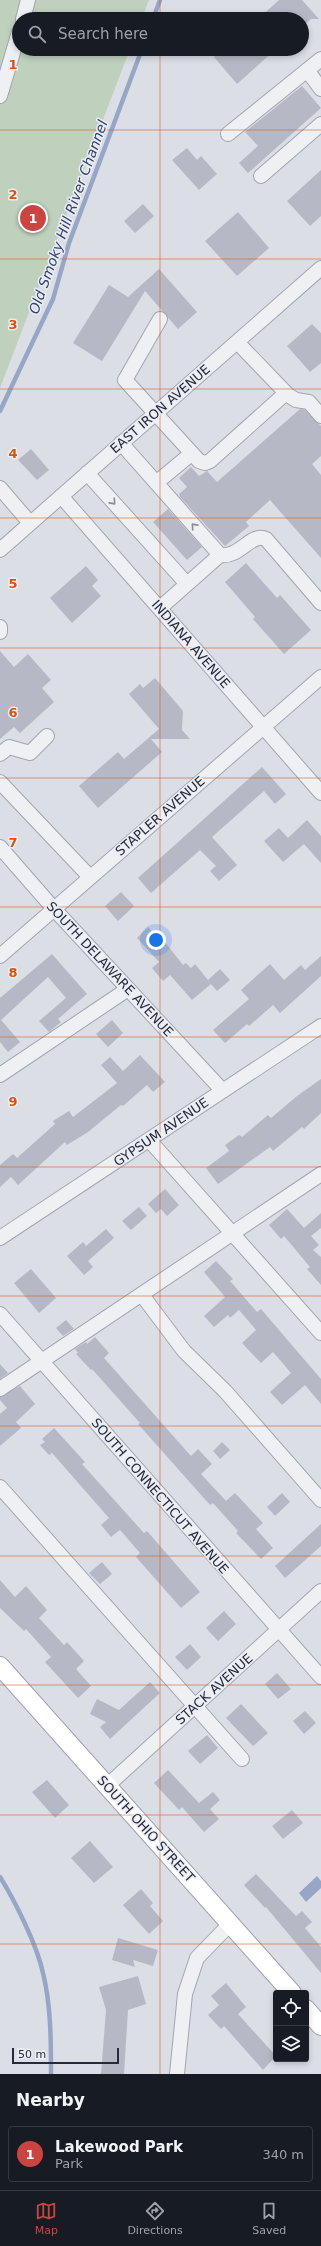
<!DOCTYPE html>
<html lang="en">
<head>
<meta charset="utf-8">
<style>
	body { margin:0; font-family:"DejaVu Sans",sans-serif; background:#242831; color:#f1f3f6 }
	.controls { position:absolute; right:12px; bottom:12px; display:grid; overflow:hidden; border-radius:4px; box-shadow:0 2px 6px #0003 }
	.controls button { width:36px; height:36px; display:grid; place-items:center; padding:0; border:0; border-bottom:1px solid #363941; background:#171b24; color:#f1f3f6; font:20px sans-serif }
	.scale { position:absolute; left:12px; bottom:10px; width:107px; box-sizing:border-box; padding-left:4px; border:2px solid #262a3c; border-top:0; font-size:11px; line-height:14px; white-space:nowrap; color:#262a3c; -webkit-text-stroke:3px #ebedf4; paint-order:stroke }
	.you { position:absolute; left:156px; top:940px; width:14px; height:14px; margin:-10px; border:3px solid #fff; border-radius:50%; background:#1a73e8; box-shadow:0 0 0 6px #1a73e833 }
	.badge { display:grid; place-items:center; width:26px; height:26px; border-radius:50%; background:#ca4542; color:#fff; font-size:13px; font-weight:700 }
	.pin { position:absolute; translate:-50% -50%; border:2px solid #fff; box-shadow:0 1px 4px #0006 }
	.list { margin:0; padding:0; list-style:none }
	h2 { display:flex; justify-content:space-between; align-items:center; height:52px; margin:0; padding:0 16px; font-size:17px }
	h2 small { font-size:13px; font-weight:400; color:#9ea1a6 }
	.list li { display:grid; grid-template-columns:26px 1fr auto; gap:12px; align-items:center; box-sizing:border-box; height:56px; margin:0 8px 8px; padding:0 8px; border:1px solid #363941; border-radius:4px }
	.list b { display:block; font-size:15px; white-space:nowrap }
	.list p { margin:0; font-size:13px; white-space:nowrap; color:#9ea1a6 }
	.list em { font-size:13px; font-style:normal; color:#9ea1a6 }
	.icon { flex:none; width:22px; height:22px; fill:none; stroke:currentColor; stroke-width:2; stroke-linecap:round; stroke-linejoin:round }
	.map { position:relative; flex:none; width:321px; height:2074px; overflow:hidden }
	.search { position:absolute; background:#171b24; box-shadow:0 2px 6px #0003; left:12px; right:12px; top:12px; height:44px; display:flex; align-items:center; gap:10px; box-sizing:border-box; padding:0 14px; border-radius:22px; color:#9ea1a6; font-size:15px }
	.sheet { height:116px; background:#171b24 }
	nav { display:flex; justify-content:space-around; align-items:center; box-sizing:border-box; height:56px; border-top:1px solid #363941; background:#171b24; font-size:11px; color:#9ea1a6 }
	nav a { display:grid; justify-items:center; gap:2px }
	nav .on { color:#ca4542 }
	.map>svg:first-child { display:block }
</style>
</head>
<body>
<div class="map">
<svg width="321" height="2074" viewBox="0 0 321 2074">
	<rect width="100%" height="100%" fill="#dcdee6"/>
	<path fill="#bfd0bd" d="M0,0h149l-7,19h-123v30h111l-130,339z"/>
	<path fill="#97a6c6" d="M317,1876l4,5v7l-15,14 -7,-9z"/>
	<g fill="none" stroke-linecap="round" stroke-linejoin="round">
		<path stroke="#97a6c6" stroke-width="4.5" d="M153,19l7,-19
			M0,411l53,-112 16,-56 73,-194
			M0,1877c15,24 37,68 43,96 8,32 8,68 8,101"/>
	</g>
	<path fill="#b6b9c5" d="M279,0h23l17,19h-8l-9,8v-8h-44z
		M223,49h53l-39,35 -23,-27z
		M302,86l19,22 -73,65 -9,-10 19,-17 -13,-14z
		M187,148l10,12 4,-4 16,18 -18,16 -27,-30z
		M321,170v46l-11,10 -23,-25z
		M143,204l11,12 -19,17 -11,-12z
		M238,212l31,36 -32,28 -32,-35z
		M159,269l38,43 -19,17 -33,-38 -43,70 -29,-18 36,-58 19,12z
		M312,324l9,9v30l-11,9 -23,-26z
		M300,409l5,1 16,16v30l-9,8 9,11v83l-51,-58 -24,22 3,4 -24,20 -45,-49 -1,-3 8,-7 -8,-9 12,-11 8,9 8,-5 10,11z
		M31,449l18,21 -12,10 -19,-20z
		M168,509l34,38 -15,13 -34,-38z
		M246,563l31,35 3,-3 31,35 -27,24 -31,-35 2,-2 -30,-35z
		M86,566l12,14 -6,6 9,10 -29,27 -22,-25z
		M0,651l14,16 14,-13 23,26 -9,8 12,14 -34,31 -6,-6 -14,12z
		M155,678l28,33 -1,19 8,9h-39l11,13 -64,56 -19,-22 39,-34 6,7 35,-30 -30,-35 11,-10 3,4z
		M262,767l24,27 -11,10 -11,-13 -52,46 25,28 -18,16 -9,-10 6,-5 -16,-16 -49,43 -13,-15z
		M307,820l14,16v27l-17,-19 -21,18 -19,-21 15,-13 9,10z
		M121,892l13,14 -16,15 -13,-15z
		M148,927l6,7 3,-2 26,33 3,-2 5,5 4,-4 13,16 12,-11 10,11 -13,11 -6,-7 -19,16 -22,-25 -7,6 -11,-13 7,-6 -22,-24z
		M52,954l35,40 -29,25 3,3 -12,10 -10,-11 27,-23 -18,-21 -47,43 19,22 -12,10 -8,-10v-44z
		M321,956v20l-41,37 -7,-8 -24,21 -2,-2 -22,19 -12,-13 36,-31 -8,-9 29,-26 14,16 17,-15 4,5z
		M112,1020l11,13 -15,14 -12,-13z
		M140,1055l25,27 -12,10 -6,-7 -24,21 -2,-1 -33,27 -21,13 -2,-3 -47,43 -7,-8 -11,10v-22l13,-11 4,4 38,-34 -2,-3 16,-10 4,6 44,-34 -16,-18 9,-8 13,14z
		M321,1079v34l-17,16 -2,-2 -29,24 -3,-4 -52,37 -12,-16 23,-17 -4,-6 14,-10 3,2 26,-22 3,3 26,-22z
		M165,1189l14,16 -12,11 -6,-7 -5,4 -8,-9z
		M139,1207l8,9 -16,14 -9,-9z
		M287,1209l17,19 17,-15v15l-10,8 8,9 -6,5 8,7v28l-14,-16 3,-2 -26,-31 -3,3 -12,-14z
		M106,1229l8,9 -26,23 5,6 -9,8 -17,-19 16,-14 3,4z
		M216,1261l17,18 -3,2 27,31 4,-3 60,70v25l-16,-19 -23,20 -12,-13 21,-19 -18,-21 -12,11 -19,-20 14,-13 -17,-20 -9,8 -2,-3 -14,12 -10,-11 21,-19 -21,-25z
		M31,1269l25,29 -17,15 -25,-30z
		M66,1320l8,9 -11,7 -7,-8z
		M95,1337l14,16 -5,5 87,98 7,-7 14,15 -11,10 25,27 9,-8 28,30 -7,6 17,19 -12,11 -25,-26 2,-2 -25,-28 -3,2 -72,-81 2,-1 -48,-54 -1,1 -15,-16 2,-1 -3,-4 11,-7 1,2z
		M0,1364l8,9 -8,6z
		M20,1386l15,18 -19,18 5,6 -21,18v-32l7,-6 -7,-8v-3z
		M54,1428l31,34 -3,2 62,69 3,-2 53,61 -19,16 -45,-51 4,-4 -20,-23 -9,7 -10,-12 8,-7 -57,-65 -3,2 -9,-10 5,-3 -3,-3z
		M222,1442l8,8 -10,9 -7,-8z
		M282,1493l8,9 -15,14 -8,-9z
		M321,1524v22l-36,32 -10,-12z
		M102,1562l10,12 -12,10 -11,-11z
		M0,1580l15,17 11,-11 21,24 -8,8 25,27 3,-3 17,19 -8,8 15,17 -13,12 -33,-36 6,-5 -25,-28 -2,2 -24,-23z
		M224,1611l12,13 -18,17 -12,-13z
		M190,1644l11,13 -14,13 -12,-13z
		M277,1673l14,16 -13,10 -13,-15z
		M150,1682l10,11 -50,46 -10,-12 6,-5 -16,-8 7,-15 22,11z
		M241,1704l27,29 -15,13 -27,-28z
		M305,1711l11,12 -12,11 -11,-13z
		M207,1735l11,13 -18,16 -12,-13z
		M168,1770l31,33 14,-11 7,8 -10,9 9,10 -15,13 -22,-25 -3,3 -25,-27z
		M47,1780l22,25 -14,13 -23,-26z
		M292,1810l11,13 -20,16 -11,-13z
		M90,1841l23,26 -19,16 -23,-25z
		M256,1874l40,42 6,-5 10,11 -7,6 16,19v26l-55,-66 -1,1 -21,-23z
		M141,1889l12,14 -3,3 13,15 -14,13 -26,-29z
		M118,1938l40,12 -5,16 -20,-6 2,7 -23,-7z
		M138,1976l8,28 -18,6 -4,64h-23l5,-64 -7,-23z
		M226,1983l20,24 -8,7 38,42 -13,14 -39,-44 -3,3 -13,-14 11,-10 -8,-9z"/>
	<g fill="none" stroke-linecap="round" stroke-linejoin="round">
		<defs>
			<path id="minor" d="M23,19l5,-19
				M307,70l14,19
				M0,96l19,-64
				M228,134l93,-75
				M261,176l60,-52
				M160,319l-35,61 74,81 6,2 5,-2 76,-68
				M237,342l51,53 8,5 13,2 12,14
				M121,443l99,112c20,3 31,-23 46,-16l55,64
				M87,473l100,111
				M156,483l35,-29
				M0,488l30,35
				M61,496l260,297
				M0,550l321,-282
				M160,608l60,-53
				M0,627v5
				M0,754l9,-7 21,6 17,-17
				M0,782l90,95
				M0,847l54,62 168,181
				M0,956l321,-279
				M0,1075l128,-86
				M150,1141l171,192
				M0,1238l321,-212
				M142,1295l42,56 41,40 96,109
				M0,1314l321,363
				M0,1389l321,-215
				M0,1487l242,272
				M107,1786l214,-195
				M177,2074l8,-80 12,-36 33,-34"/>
			<path id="major" d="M0,1666l292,327
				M306,2009l15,17"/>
		</defs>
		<use href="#minor" stroke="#a2a4b0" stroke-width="16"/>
		<use href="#major" stroke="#9ca1b1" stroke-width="20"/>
		<use href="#minor" stroke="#eef0f4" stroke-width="14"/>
		<use href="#major" stroke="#fff" stroke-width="18"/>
	</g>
	<defs><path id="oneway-chevron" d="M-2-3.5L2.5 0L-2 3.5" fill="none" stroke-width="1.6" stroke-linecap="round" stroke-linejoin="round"/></defs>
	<g stroke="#8a8d98">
		<use href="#oneway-chevron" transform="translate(113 502) rotate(48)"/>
		<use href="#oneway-chevron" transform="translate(194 526) rotate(-132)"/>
	</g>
	<path fill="none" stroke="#d55411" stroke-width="1" stroke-opacity="0.55" d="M160,0v19M160,49v2025M0,130h321M0,259h321M0,389h321M0,518h321M0,648h321M0,778h321M0,907h321M0,1037h321M0,1167h321M0,1296h321M0,1426h321M0,1556h321M0,1685h321M0,1815h321M0,1944h321"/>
	<g text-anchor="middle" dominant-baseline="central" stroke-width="3" stroke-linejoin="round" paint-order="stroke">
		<g font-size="13" fill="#262a3c" stroke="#ebedf4">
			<text transform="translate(160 409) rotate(-41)">EAST IRON AVENUE</text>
			<text transform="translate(191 644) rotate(49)">INDIANA AVENUE</text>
			<text transform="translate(160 816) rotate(-41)">STAPLER AVENUE</text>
			<text transform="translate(110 969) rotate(47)">SOUTH DELAWARE AVENUE</text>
			<text transform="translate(161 1132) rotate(-34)">GYPSUM AVENUE</text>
			<text transform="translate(160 1496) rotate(49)">SOUTH CONNECTICUT AVENUE</text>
			<text transform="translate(214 1689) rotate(-42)">STACK AVENUE</text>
			<text transform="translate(146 1829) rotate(48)">SOUTH OHIO STREET</text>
		</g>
		<g font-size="14" font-style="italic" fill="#31426e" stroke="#ebedf4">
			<text transform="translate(68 217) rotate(-70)">Old Smoky Hill River Channel</text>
		</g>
	</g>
	<g font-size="13" text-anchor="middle" font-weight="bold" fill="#d55411" stroke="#ebedf4" stroke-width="3" stroke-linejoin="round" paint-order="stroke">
		<text x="13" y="69">1</text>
		<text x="13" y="199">2</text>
		<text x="13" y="329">3</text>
		<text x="13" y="458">4</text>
		<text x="13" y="588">5</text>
		<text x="13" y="717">6</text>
		<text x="13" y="847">7</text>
		<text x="13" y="977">8</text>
		<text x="13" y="1106">9</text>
	</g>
</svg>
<div class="controls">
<button><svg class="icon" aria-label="locate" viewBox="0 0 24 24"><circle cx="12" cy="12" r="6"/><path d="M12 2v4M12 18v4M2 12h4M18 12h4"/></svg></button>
<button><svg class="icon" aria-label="layers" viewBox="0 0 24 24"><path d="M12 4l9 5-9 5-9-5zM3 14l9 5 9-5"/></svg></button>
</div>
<div class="scale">50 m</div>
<div class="you"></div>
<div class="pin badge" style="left:33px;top:218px">1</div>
<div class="search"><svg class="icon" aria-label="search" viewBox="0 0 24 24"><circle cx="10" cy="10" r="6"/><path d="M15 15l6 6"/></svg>Search here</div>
</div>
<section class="sheet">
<h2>Nearby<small></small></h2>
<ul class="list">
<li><span class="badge">1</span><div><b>Lakewood Park</b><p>Park</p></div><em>340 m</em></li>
</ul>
</section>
<nav>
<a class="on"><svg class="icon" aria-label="map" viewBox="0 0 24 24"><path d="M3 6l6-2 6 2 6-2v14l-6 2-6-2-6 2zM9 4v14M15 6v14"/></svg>Map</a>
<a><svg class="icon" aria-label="directions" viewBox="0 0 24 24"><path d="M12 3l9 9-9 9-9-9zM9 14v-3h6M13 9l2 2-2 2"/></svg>Directions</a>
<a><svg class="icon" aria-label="saved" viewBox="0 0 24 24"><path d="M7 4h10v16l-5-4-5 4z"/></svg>Saved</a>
</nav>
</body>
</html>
